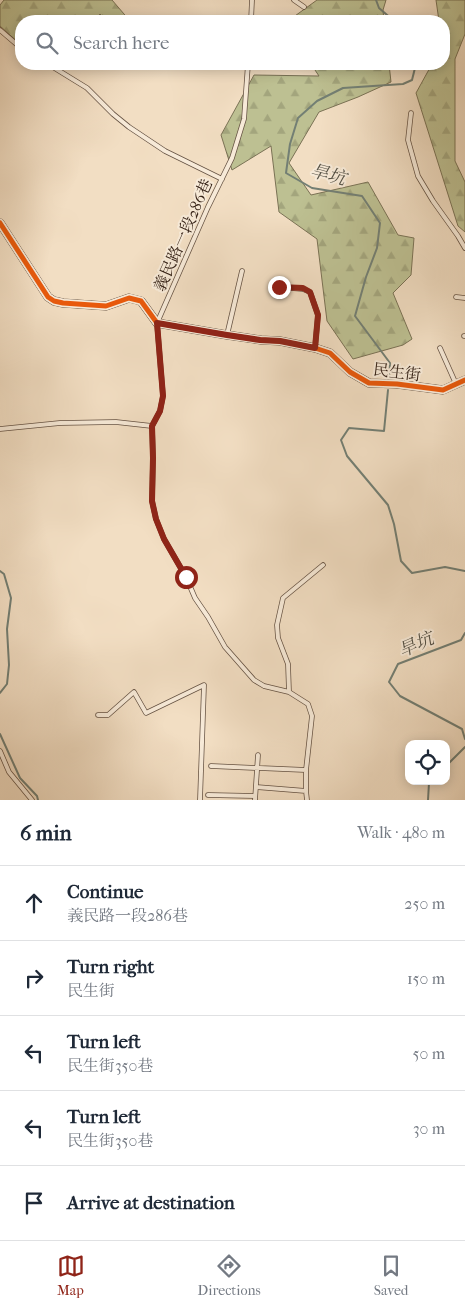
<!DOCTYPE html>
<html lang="en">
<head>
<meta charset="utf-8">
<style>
	body { margin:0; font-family:"IM FELL French Canon","Noto Serif TC",serif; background:#f6f6f7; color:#1f2937 }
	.controls { position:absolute; right:15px; bottom:15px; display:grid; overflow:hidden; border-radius:10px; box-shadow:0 2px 12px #0003 }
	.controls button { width:45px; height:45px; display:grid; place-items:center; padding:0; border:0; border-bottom:1px solid #e0e1e3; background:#fff; color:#1f2937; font:25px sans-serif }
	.stop { position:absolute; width:15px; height:15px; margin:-11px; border:4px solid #8f2418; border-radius:50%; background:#fff }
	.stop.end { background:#8f2418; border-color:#fff; box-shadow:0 1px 5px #0008 }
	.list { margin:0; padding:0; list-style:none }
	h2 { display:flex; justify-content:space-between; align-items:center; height:65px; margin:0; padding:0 20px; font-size:21px }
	h2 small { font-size:16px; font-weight:400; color:#747a83 }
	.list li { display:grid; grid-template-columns:32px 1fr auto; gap:15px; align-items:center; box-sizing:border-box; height:75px; padding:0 20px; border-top:1px solid #e0e1e3 }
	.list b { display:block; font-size:19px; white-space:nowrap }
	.list p { margin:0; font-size:16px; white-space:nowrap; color:#747a83 }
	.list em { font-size:16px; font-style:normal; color:#747a83 }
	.icon { flex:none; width:28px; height:28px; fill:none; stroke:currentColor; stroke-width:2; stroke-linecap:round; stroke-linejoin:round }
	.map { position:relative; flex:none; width:465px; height:800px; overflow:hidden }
	.search { position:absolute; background:#fff; box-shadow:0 2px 12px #0003; left:15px; right:15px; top:15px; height:55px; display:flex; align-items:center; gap:12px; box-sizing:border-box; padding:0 18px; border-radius:20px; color:#747a83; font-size:19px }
	.sheet { height:440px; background:#fff }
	nav { display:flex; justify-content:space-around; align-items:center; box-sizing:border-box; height:70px; border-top:1px solid #e0e1e3; background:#fff; font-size:14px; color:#747a83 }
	nav a { display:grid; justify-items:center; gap:2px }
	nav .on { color:#8f2418 }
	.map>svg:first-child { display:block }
</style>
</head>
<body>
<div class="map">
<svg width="465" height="800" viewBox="0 0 465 800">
	<defs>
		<pattern id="forest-firs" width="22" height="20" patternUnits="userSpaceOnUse" patternTransform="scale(1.25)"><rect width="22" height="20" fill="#bdc092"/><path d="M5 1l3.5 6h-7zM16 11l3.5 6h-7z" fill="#a3a57d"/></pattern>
	</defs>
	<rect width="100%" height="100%" fill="#f2dec3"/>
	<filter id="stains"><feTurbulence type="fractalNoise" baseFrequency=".004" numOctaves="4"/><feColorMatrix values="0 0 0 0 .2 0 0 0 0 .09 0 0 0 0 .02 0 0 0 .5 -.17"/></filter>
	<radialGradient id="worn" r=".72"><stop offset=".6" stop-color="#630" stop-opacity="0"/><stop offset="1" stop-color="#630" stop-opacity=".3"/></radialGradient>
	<path fill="url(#forest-firs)" stroke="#7a7255" d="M4,0h108l18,21h-23l-7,-7 -7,7h-72v24l-21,-19v-21z
		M317,0h69l-3,10 1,11h-96z
		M436,0h29v34l-10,25v102l10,21v50l-7,-6 -42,-133 16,-29h12v-43h-5z
		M311,64h78l2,18 -33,15 -39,15 -30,51 22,32 57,-13 30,53 16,3 -3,37 -18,18 19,46 -9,6 -50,14 -26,-38 -10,-82 -38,-27 -8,-66 -39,24 -11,-35 33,-60 65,1z"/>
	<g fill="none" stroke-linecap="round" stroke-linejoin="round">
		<path stroke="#737f74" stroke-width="2" d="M376,0l3,8 15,13
			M389,378l1,-15 -35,-47 11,-39 11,-29 3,-25 -18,-27 -50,-8 -26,-15 4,-29 8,-26 19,-17 26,-13 60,-4 9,-4 4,-16
			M388,390l-4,41 -35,-3 -8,12 6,16 41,49 6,19 7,37 11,12 33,-6 20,4
			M0,571l4,3 7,24 -4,31 2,36 -2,19 -7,9
			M465,633l-4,7 -63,24 -9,18 11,14 62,33 3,10
			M0,734l20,44 17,18 1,4
			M446,766l19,-19
			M428,800l1,-17 2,-2"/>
		<defs>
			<path id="lane" d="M294,0l10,7
				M251,21l1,-21
				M0,30l21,18
				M48,64l39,24 26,26 16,13 36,24 57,28
				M248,64l-4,55 -12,39 -24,49 -51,116 6,73 -3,15 -8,15 1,32 -1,43 4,18 8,20 22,38 9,21 13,19 17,30 29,33 10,6 25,6 19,12 4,12 -6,54v21l1,9
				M411,113l-3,27 10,36 15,25 25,35 7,12
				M279,287l24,2 7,3 8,23 -3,33
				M456,297l9,1
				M227,335l15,-64
				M464,336h1
				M440,348l16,36
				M0,429l60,-6 56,-1 36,4
				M289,692l-1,-28 -10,-26 -1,-13 6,-27 40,-33
				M98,715h10l26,-23 12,21 58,-28 -4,115
				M0,751l9,21 23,28
				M211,766l95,4
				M256,787l50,4
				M208,795l47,1
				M255,800l3,-45"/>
			<path id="street" d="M0,223l48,74 6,4 9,2 43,3 23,-8 12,3 16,22 70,12 34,5 19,1 35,7 15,5 20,19 19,11 28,1 46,6 22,-10"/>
		</defs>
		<use href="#lane" stroke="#655243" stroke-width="5.5"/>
		<use href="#street" stroke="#655243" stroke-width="9"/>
		<use href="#lane" stroke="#f7ead8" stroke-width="4"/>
		<use href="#street" stroke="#f7ead8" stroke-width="8"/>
		<defs>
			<path id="cycleway" d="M0,223l48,74 6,4 9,2 43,3 23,-8 12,3 16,22 70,12 34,5 19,1 35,7 15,5 20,19 19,11 28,1 46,6 22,-10"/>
		</defs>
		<use href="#cycleway" stroke="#f7ead8" stroke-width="8"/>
		<use href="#cycleway" stroke="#e8590c" stroke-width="5"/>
	</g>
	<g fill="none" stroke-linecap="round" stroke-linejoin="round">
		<path stroke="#8f2418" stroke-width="6" d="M186,577l-22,-38 -8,-20 -4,-18 1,-43 -1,-32 8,-15 3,-15 -6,-73 70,12 33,5 20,1 35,7 3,-33 -8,-23 -7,-4 -24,-1"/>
	</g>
	<g text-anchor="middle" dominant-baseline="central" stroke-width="4" stroke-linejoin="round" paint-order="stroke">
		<g font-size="16" fill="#362318" stroke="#f7ead8">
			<text transform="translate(183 235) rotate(-66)">義民路一段286巷</text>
			<text transform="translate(397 372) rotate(7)">民生街</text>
		</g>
		<g font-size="18" font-style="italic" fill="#545146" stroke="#f7ead8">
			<text transform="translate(328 175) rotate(15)">旱坑</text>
			<text transform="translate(416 645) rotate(-24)">旱坑</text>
		</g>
	</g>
	<rect width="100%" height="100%" filter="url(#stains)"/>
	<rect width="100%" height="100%" fill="url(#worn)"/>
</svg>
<div class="controls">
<button><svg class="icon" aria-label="locate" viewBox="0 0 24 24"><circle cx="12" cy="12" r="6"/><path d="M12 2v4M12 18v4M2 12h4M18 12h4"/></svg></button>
</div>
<div class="stop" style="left:186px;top:577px"></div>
<div class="stop end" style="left:279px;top:287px"></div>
<div class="search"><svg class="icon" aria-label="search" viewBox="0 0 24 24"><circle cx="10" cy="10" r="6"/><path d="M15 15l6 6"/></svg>Search here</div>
</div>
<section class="sheet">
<h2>6 min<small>Walk · 480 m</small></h2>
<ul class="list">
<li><svg class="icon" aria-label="ahead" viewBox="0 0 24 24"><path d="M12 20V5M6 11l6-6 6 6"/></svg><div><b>Continue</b><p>義民路一段286巷</p></div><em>250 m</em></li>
<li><svg class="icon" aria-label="right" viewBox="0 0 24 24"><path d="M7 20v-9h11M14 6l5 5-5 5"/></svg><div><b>Turn right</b><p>民生街</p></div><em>150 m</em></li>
<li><svg class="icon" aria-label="left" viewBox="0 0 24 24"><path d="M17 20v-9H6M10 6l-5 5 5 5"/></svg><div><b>Turn left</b><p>民生街350巷</p></div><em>50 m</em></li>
<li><svg class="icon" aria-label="left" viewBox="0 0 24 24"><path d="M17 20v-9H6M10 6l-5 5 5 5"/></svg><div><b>Turn left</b><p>民生街350巷</p></div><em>30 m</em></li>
<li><svg class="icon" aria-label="arrive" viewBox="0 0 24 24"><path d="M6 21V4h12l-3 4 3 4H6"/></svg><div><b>Arrive at destination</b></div></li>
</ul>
</section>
<nav>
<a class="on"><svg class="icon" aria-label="map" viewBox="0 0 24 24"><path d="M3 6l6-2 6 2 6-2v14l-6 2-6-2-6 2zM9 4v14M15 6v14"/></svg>Map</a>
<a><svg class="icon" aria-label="directions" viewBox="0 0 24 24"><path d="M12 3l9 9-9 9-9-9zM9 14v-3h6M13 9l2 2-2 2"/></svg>Directions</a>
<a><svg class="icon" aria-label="saved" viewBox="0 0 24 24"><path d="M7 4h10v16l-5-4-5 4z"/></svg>Saved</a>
</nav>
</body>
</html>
